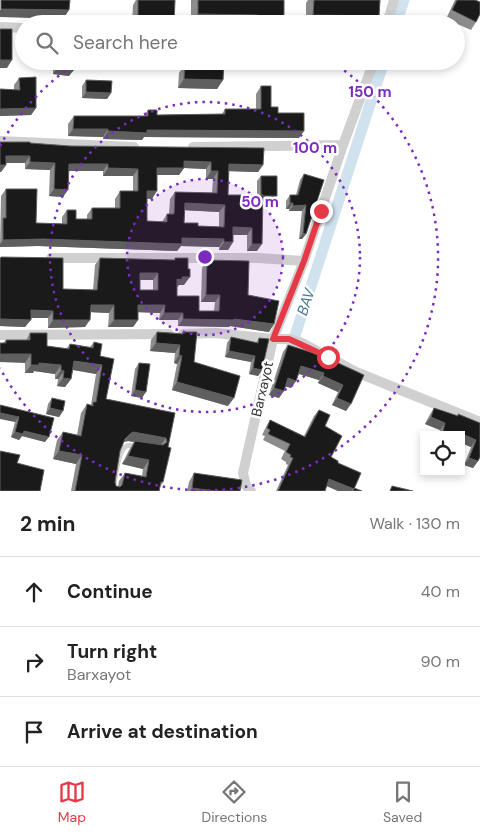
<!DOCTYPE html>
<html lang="en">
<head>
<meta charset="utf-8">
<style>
	body { margin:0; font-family:"DM Sans",sans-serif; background:#f2f2f2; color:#222 }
	.controls { position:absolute; right:15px; bottom:15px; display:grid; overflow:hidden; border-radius:0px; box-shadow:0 2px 8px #0003 }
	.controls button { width:45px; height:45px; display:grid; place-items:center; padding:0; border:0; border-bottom:1px solid #e0e0e0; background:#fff; color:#222; font:25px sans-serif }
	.stop { position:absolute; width:15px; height:15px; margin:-11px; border:4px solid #e63946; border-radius:50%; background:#fff }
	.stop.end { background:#e63946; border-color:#fff; box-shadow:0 1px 5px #0008 }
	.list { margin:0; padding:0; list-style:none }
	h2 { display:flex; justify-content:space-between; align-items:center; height:65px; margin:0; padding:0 20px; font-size:21px }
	h2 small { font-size:16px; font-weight:400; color:#767676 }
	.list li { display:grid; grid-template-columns:32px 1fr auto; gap:15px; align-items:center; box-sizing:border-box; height:70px; padding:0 20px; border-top:1px solid #e0e0e0 }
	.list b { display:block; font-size:19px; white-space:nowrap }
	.list p { margin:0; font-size:16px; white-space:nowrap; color:#767676 }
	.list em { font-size:16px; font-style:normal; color:#767676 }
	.icon { flex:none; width:28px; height:28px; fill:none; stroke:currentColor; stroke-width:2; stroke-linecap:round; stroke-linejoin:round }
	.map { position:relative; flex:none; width:480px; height:491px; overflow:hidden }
	.search { position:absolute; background:#fff; box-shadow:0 2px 8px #0003; left:15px; right:15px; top:15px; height:55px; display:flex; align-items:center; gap:12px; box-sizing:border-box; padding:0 18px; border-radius:28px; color:#767676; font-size:19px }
	.sheet { height:275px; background:#fff }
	nav { display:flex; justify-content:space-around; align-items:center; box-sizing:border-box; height:70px; border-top:1px solid #e0e0e0; background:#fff; font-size:14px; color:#767676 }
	nav a { display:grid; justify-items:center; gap:2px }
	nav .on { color:#e63946 }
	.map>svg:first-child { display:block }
</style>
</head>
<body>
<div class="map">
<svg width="480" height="491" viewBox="0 0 480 491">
	<rect width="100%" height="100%" fill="#fff"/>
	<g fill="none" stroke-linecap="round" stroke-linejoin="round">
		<path stroke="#cfe2ee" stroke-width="11" d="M396,24l8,-24
			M294,349l-3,-1 93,-287"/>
		<path stroke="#d0d0d0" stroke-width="5" d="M113,491c2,-10 4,-38 12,-44 3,-3 8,-1 12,-1"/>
		<path stroke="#d0d0d0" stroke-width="10" d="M387,24l7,-24
			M0,27l24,1
			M0,141l134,6
			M193,147l150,-2
			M51,258h207l46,3
			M183,334l33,-1 57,6h16l11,3 56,30 124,50
			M0,335l169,-1
			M251,491l-5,-5 -3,-13 30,-134 31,-78 39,-116 31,-84"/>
	</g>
	<path fill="#8c8c8c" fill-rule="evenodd" d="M136,0h39l-1,24h-42l1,-19z
		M191,0h93v24h-93z
		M308,0h72l-1,16 -5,8h-68v-21z
		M455,0h20l1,22 -5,8 -25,-11z
		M53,61h21l-5,15 -16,-2z
		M207,61h17l-1,19 -6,9 -39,-1 1,-15 6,-9 22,1z
		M19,78l17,30 -5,7 -31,1v-27l14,1v-5z
		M86,80l25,13 -4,6 -25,-1v-12z
		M261,86l10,21 7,6 21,25 -155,-1 -2,3 -39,-1v-2l-35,-1v-12l6,-8h70l4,-6 9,5 65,-1 3,-5h31v-15z
		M0,142l30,1 233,22 -5,7 -30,-1v24h29v-14l4,-5 12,26h-10l-6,49h-10v-16h-14v7l-5,8h-9v-3l-38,-1 -4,5 -139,-5 -38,1 1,-51 5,-7 30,34 26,1v-7l5,-7 9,9h11v-4l5,-7h23v-9l5,-8h13v-15h-30v-5h-34l-6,26 -14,-1 1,-26 -25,-1v-6h-19v2l-5,7zM184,168l22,1v10h7l-1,14 -37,-1 -5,7 -1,15h-2l-5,8 -15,-1v-22h5l5,-24h22zM185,210l34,2v15l-21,-1 -14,-3z
		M304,174l20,6 -18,54 -4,5h-3l3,-28h-13v-2h-3v-8l4,-6h6l4,-15z
		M1,257l62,32 30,1 2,-25 5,-7 74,2 1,-2 9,27h-5l-2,2v9l22,15h15l1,-9h-14l1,-34 5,-8 41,35 21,37 -39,-6 -1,1 -51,-1v-6h-19l1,-7 -22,-1v8l-5,7h-25l1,-14 -18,-1 -6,15 -37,1v-10h-17l-6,9 -25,-1v-68zM140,280h13v10h-13z
		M157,332l25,1 1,-1 11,30 34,44 -56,-16 5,-26 -3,-1 1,-10 -25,-2 1,-11z
		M30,333l17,13 19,3 4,-5 20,3 4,-5 6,14 6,43 69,14 -7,34 -5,35 -3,5 -1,4h-88l5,-27 -23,-5 4,-19 6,-8 14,3 4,-22 6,-9 4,1 5,-31 -23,-4 -2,9 -6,8 -8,-1 1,-7h-3v-5l-21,-3 -1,2h-8v-10l-22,-20 3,-3h20zM128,441l6,1 -5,8 -7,14 21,5 -1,7 -17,-3 -6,8 -1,6 -2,-1 -1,-4 5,-31 4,-9z
		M231,337l25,6 3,-5 3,32 -4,6 -9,-2 2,-12 -26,-5 2,-14z
		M288,345l76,30 -18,36 -14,-6 6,-13 -20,-9 1,-3 -20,-6 -3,7 -5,7 -5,-2 -7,12 -10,-3 14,-43z
		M139,363l3,35 -11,-2 4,-27z
		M52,398l11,13 -4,6 -13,-3 2,-10z
		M0,405l54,13 -9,24 -23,-6 -3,4 -8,-3 4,-15z
		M434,408l46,15 -2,38 -5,7 -9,-3 7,-18 -10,-4v-8h-22l1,-5 -15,-6 4,-8z
		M319,410l6,16 6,31 7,6 16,25 8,3h-24l-12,-5 -1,5h-49l12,-26 -2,-1v-2l-5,-3 4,-8 -22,-11 2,-4 -3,-1 4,-8 4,-7 34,16 10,-20z
		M194,473l46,18h-53l2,-9z"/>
	<path fill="#5f5f5f" d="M1,9l68,1 -6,9 -63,-2v-7z
		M198,14l60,1 -6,9h-61z
		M313,15l66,1 -5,8h-67z
		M138,16l25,1 -5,7h-26z
		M0,60h12l-5,8h-7z
		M158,61h24v1h-24z
		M57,68l16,3 -4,5 -16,-2z
		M184,79l39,1 -6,9 -39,-1z
		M86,92l25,1 -4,6 -25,-1z
		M36,108l-5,7 -31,1v-7z
		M73,129h35l-5,8 -35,-1z
		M147,130l157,1 -5,7 -155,-1 -2,3 -39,-1 5,-8z
		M6,156h24l-5,7h-24z
		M184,161l27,1 -5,7 -22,-1 -5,7h-27l5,-7z
		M30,162l25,1 -5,7 -25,-1z
		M69,164h39l-5,7h-39z
		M229,164l34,1 -5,7 -34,-1z
		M0,165h6l-5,7h-1z
		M108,168l30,1 -5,7h-30z
		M211,171h7l-5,8h-7z
		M54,189l14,1 -5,7 -14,-1z
		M147,191h10l-5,8 -11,-1z
		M261,196h16l-4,6h-16z
		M185,203l40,2 -6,7 -39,-2z
		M290,203h3l-4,6h-3z
		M306,205l-4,6h-13l4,-5z
		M233,227l19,1 -5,7h-19z
		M303,233l3,1 -4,5h-3z
		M182,238l42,1 -5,8 -38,-1 -4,5 -139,-5 -38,1v-3l3,-4z
		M224,242h9l-5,8h-9z
		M252,244h10l-5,7h-10z
		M140,273h18l-5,7h-18z
		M182,277h8l-6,8h-5l-2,2v-8z
		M206,295h14l-5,7h-14z
		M91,305h23l-5,8 -23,-1z
		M138,305h27l-5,8 -27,-1z
		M31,310l22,1 -5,7h-22z
		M164,313h19l-5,7h-19z
		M0,319l31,1 -6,7 -25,-1z
		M183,319h51l40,5 -5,8 -39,-6 -1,1 -51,-1z
		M53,320h37l-5,7 -37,1z
		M114,320h24l-5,7h-25z
		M156,343l24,2 -5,8 -25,-2z
		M229,351l26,5 -4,6 -26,-5z
		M0,354h31l-6,9 -25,-1z
		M179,355l3,1 -5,8 -3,-1z
		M74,361l28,4 -6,9 -28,-5z
		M39,363l22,2 -6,9 -21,-3 -1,2h-8l6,-8z
		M301,366l23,7 -5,7 -23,-7z
		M253,368l9,2 -4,6 -9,-2z
		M61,370l3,1 -6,8h-3z
		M323,376l20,9 -5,7 -20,-9z
		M63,378l8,1 -6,8 -8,-1z
		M288,378l8,3 -5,7 -8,-2z
		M177,382l57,16 -6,8 -56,-16z
		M274,388l10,3 -5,7 -10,-3z
		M135,390l11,2 -4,6 -11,-2z
		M337,398l14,6 -5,7 -14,-6z
		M50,408l13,3 -4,6 -13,-3z
		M0,413l19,4 -4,5 -15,-3z
		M431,417l14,6 -5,7 -15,-6z
		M24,431l25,6 -4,5 -23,-6 -3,4 -8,-3 4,-5z
		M133,432l33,6 -6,8 -32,-5 -4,1 6,-8z
		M460,433l16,7 -5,7 -10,-4v-8h-2z
		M59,451l23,4 -6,9 -23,-5z
		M128,456l21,4 -6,9 -21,-5z
		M469,458l9,3 -5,7 -9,-3z
		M329,479l24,10 -1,2h-14l-13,-6z
		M192,488l23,3h-25z"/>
	<path fill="#1a1a1a" stroke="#5f5f5f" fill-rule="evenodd" d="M1,0h69l-1,10 -68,-1z
		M138,0h37l-1,24h-11v-7l-25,-1z
		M198,0h86v24h-26v-9l-60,-1z
		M314,0h66l-1,16 -66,-1z
		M457,0h18l5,2v12l-4,8 -24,-12z
		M0,29h12v31h-12z
		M57,61h17l-1,10 -16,-3z
		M213,61h11l-1,19 -39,-1 1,-15 28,1z
		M36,77v31l-36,1v-20l20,1 -1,-12z
		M86,80l26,1 -1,12 -25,-1z
		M261,86h10v21h7v6h26v18l-157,-1v3l-39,-2v-2h-35l1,-13h74v-6h9v5l68,-1v-5h36z
		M0,142h30v1l40,3 194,2 -1,17 -34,-1 -1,31h35l-1,49h-10v-16l-19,-1v15h-9v-3l-42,-1v6l-139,-5 -40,1v-22h3v-29h31l-1,34 31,1v-14h9v9h16v-11h28v-17h18v-22l-30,-1v-4h-39l-1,26 -14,-1 1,-26 -25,-1v-6h-24v9h-6zM184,161l27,1v9h7l-1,22 -42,-1 -1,22h-7v8l-20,-1v-30h10v-23h27zM185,203l40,2 -1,22 -26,-1v-3h-14z
		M304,174l20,6 -18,54 -3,-1 3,-28 -13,1v-3h-3v-8h8z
		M261,176h16v20h-14v-1h-2z
		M1,257l62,1v31l34,1 3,-32 75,2v-2h13v11h2v8h-8v3l-5,-1v17h22v15h20l1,-16h-14l1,-35 42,1 -1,34 31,6 -5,23 -40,-5v1l-51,-1v-6h-19l1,-8h-27v15h-24v-15h-23l-1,15h-37v-9l-22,-1v10l-31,-1v-60zM140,273h18v17h-18z
		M157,332l26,2v-2h14l-3,30 46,14 -6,22 -57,-16 5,-26 -3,-1 1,-10 -24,-2z
		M30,333h17v13l22,3 1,-5 23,4 1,-6 8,2 -2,12 14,3 -8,40 69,14 -7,34 3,1 -8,34h-2l-2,9h-84l7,-36 -23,-4 4,-19 18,4 6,-32 6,2v-4h3l6,-37 -28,-4 -3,18 -8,-1 1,-7 -3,-1v-5l-22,-2v2h-8v-11h-31v-11h6v-3h24zM133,432l33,6 1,4 -4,3 -28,-4 -7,15 21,4 -3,17 -21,-4 -3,12 -2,2 -4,-1 -1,-4 5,-31 5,-12 5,-5z
		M231,337l27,6 1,-5 10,1 -7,31 -9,-2 2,-12 -26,-5z
		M288,345l35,11 41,19 -13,29 -14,-6 6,-13 -20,-9 1,-3 -23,-7 -5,15 -8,-3 -4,13 -10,-3z
		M139,363l11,1 -4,28 -11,-2z
		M52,398l13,3 -2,10 -13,-3z
		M0,405l54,13 -5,19 -25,-6 -1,3 -8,-2 4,-15 -19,-4z
		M434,408l24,8v-2l22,9v34l-2,4 -9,-3 7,-18 -16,-7 -1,2h-17l3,-12 -14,-6z
		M319,410l11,5 -5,11 17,10 -11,21 7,4v2l23,10 -7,16 -25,-10 -4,12h-47l15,-33 -3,-1 1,-2 -5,-3 4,-8 -22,-10 2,-4 -3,-2 3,-8 35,17z
		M0,451l20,4 -3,8 27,7 -4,21h-40z
		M194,473l48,7 -2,11h-25l-23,-3z
		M392,486l21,5h-23z
		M354,488l8,3h-9z"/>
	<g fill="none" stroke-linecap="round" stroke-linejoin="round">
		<path stroke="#e63946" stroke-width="6" d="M321,211l-17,50 -31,78h16l39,18"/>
	</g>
	<circle cx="205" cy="257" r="78" fill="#7b2cbf" fill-opacity=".12"/>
	<g fill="none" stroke="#7b2cbf" stroke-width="2.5" stroke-dasharray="2.5 5">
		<circle cx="205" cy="257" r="78"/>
		<circle cx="205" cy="257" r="155"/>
		<path d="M0 146A233 233 0 0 1 78 62M332 62A233 233 0 1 1 0 368"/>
	</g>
	<g text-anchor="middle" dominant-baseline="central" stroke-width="5" stroke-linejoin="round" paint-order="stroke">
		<g font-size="14" fill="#333" stroke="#fff">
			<text transform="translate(262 389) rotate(-77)">Barxayot</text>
		</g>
		<g font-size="15" font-style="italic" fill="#3f7597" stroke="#fff">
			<text transform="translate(306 302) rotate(-72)">BAV</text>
		</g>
	</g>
	<circle cx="205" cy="257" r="8" fill="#7b2cbf" stroke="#fff" stroke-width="2.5"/>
	<g font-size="15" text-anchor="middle" font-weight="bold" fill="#7b2cbf" stroke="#fff" stroke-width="5" stroke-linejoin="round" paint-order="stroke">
		<text x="370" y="97">150 m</text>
		<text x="315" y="153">100 m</text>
		<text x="260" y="207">50 m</text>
	</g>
</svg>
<div class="controls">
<button><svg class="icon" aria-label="locate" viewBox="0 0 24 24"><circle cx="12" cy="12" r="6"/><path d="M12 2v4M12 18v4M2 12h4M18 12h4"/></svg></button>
</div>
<div class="stop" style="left:328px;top:357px"></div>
<div class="stop end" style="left:321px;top:211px"></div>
<div class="search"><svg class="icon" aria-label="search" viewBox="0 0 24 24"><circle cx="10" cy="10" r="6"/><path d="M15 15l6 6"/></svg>Search here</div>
</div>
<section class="sheet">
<h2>2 min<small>Walk · 130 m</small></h2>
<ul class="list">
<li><svg class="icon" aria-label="ahead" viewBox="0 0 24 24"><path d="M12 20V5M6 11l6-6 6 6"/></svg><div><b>Continue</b></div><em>40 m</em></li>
<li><svg class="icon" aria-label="right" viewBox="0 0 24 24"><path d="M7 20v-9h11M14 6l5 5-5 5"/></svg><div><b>Turn right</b><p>Barxayot</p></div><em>90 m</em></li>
<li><svg class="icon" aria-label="arrive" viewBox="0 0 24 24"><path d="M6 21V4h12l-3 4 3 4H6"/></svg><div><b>Arrive at destination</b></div></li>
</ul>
</section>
<nav>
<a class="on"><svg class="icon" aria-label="map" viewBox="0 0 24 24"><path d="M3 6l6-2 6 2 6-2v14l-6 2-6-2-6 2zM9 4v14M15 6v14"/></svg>Map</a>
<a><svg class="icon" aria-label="directions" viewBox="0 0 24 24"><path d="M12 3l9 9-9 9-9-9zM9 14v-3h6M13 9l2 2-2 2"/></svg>Directions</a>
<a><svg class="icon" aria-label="saved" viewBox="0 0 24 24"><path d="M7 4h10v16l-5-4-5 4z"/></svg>Saved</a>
</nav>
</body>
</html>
